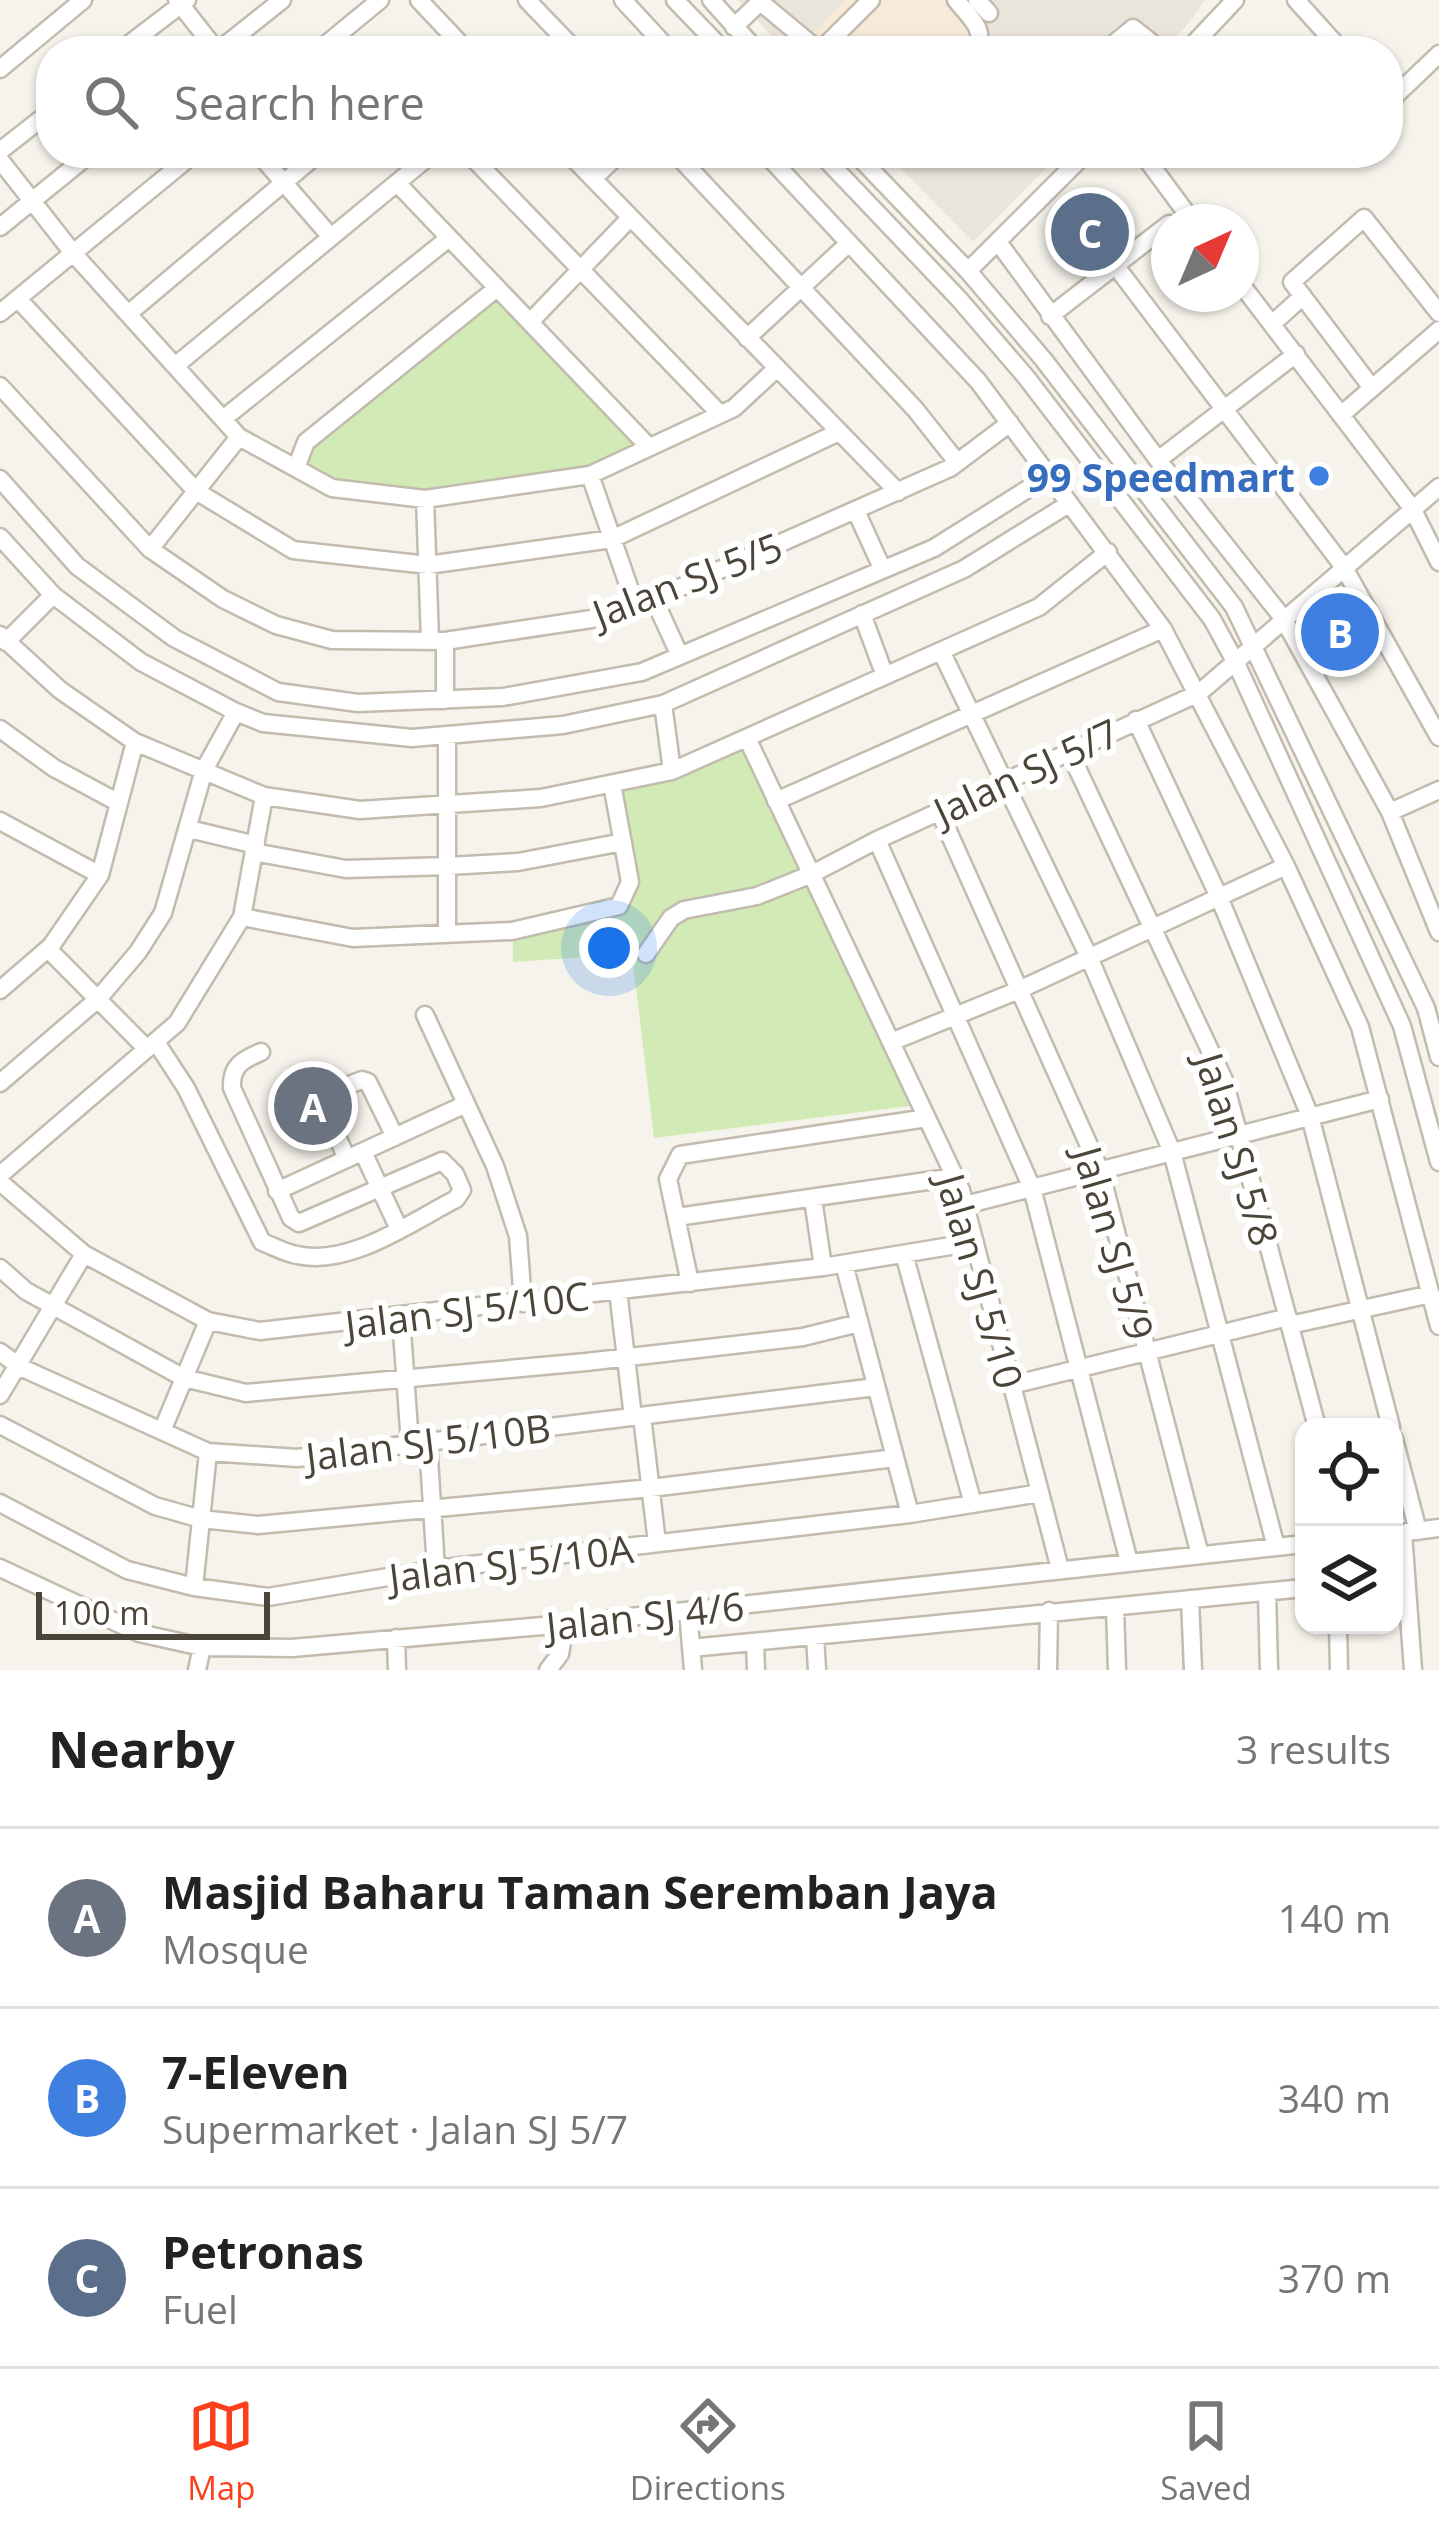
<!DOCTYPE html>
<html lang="en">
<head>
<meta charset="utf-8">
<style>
	body { margin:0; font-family:"Open Sans",sans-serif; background:#f2f2f2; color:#222 }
	.controls { position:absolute; right:36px; bottom:36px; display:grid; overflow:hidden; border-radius:24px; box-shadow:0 3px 9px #0004 }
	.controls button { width:108px; height:108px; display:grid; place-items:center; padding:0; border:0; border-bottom:3px solid #e0e0e0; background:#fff; color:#222; font:60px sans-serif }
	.compass { position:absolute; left:1151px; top:204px; width:108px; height:108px; border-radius:50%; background:#fff; box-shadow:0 3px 9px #0004; rotate:44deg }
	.scale { position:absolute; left:36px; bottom:30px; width:234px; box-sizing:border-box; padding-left:12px; border:6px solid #4b4439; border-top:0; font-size:33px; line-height:42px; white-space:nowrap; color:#4b4439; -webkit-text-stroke:9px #fff; paint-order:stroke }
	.you { position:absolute; left:609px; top:948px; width:42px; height:42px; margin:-30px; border:9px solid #fff; border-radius:50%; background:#1a73e8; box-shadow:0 0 0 18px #1a73e833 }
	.badge { display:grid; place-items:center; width:78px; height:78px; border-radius:50%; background:#fc3f1d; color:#fff; font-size:39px; font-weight:700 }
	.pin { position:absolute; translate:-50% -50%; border:6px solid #fff; box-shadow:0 3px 12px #0006 }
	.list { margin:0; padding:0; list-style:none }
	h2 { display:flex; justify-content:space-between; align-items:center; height:156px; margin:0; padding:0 48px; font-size:51px }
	h2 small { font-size:39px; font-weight:400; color:#767676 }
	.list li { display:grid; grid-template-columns:78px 1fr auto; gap:36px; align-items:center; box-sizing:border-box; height:180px; padding:0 48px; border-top:3px solid #e0e0e0 }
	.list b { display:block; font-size:45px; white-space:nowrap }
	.list p { margin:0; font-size:39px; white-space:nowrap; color:#767676 }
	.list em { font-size:39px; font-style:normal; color:#767676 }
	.icon { flex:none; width:66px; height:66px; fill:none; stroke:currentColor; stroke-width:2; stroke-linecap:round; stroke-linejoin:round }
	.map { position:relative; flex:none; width:1439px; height:1670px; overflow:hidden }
	.search { position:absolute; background:#fff; box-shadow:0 3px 9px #0004; left:36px; right:36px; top:36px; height:132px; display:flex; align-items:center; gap:30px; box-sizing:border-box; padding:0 42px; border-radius:48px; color:#767676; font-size:45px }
	.sheet { height:696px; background:#fff }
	nav { display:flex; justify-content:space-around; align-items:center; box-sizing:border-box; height:168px; border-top:3px solid #e0e0e0; background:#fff; font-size:33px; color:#767676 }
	nav a { display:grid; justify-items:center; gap:6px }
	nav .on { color:#fc3f1d }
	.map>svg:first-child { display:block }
</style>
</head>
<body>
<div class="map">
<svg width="1439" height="1670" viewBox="0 0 1439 1670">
	<rect width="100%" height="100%" fill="#f6f3ec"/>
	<path fill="#eae5da" d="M738,0h467l-16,23 -27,28h-376z
		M886,153h175l-88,89z"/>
	<path fill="#f7ead8" d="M844,0h109l44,43 -7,8h-192z"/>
	<path fill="#d2eab5" d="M496,291l149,156 -56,26 -165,23 -91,-10 -34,-19 9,-24z
		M745,743l173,362 -264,33 -22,-184 -119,8v-27l108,-27 11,-26 -17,-95z"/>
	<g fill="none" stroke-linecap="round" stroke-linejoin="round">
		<defs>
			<path id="minor" d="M177,0l40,51
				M419,0l48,51
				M527,0l49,51
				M623,0l47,51
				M675,0l49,51
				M711,0l46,51
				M758,0l54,45 12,2 47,-47
				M956,0c13,17 33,31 18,51
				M977,0l12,13
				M1296,0l46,51
				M734,27l28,-27
				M120,51l67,-51
				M218,51l64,-51
				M318,51l62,-51
				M1105,51l28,-23 29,23
				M1187,51l48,-51
				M0,69l83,-69
				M1388,93l7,3 44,-42
				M0,151l51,-40
				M258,153l73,84
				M468,153l252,261
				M568,153l330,339
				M675,153l240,256 42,53
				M765,153l213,228 185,248 123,237 74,161 79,299
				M820,153l139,146 67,78 186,242 24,44 166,363 37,136
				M855,153l113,118 75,88 191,248 192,401 13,49
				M1142,153l51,69
				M0,160l73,93 166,184 93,51 93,11 165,-24 144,-67 43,-40
				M593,179l27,-26
				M397,183l252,264
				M0,227l91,-74
				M998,242l160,218 125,158 107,194 49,120
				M1115,265l228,301 96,171
				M968,271l118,-118
				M1241,284l171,224 27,54
				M18,299l178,192 97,59 135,15 184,-26 227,-107
				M0,313l195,-160
				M128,314l191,-161
				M1050,316l119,-92
				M530,322l100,-104
				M1272,324l31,-28
				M747,338l102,-95
				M175,366l258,-213
				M0,386l150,163 73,50 53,26 56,15 113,1 173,-26 332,-147 60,-45
				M1372,388l-80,-106 72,-64 75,95
				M1341,415l98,-85
				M223,419l226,-181
				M1158,460l138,-106
				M296,468l10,-26 191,-154
				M590,475l46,132
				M0,479l77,87 97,72 104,54 80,11 145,-6 139,-25 292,-124 116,-73
				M425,499l5,141
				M856,511l26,57
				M0,537l53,58 88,67 95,50 27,11 149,15 151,-13 100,-21 301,-135 103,-64
				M150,549l89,-112
				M654,599l26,57
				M862,614l23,62
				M0,635l60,55 75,52 129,54 96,14 181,-12 131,-27 367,-164 69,-55
				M445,641v59
				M6,642l47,-47
				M941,651l148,306 83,195 104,395
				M663,704l9,67
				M1136,720l83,177 91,219 81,311
				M0,729l54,39 65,35
				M747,738l214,452 99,379
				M1069,751l155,329 93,347
				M776,801l387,-172
				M939,811l161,359 100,385
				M1390,812l49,-22
				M0,821l100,54
				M189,829l67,16
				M877,840l155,348 97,374
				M254,852l92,17 102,-3 70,-4 105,-20
				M242,917l111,21 159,-7 107,-25 11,-24 -18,-98
				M447,934v-199
				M48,949l99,100
				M646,954l25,-36 13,-8 73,-14 55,-22 65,-34 322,-147 240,-206
				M0,990l51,-44 49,-71 35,-133
				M425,1015l70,151 23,70 5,67
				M156,1042l30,46 76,154c11,4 23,11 35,13 53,12 114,-33 159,-56l6,-9 -7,-16 -13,-13 -143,62 -8,-5 -59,-130c-1,-22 10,-28 29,-36
				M891,1042l128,-52 267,-124
				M0,1083l98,-84 40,-47 25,-39 41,-143 32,-58
				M363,1152l36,77
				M347,1159l-23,-52 4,-14 34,-13 6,2 27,55
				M0,1175l177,-152 65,-106 22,-121
				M0,1182l84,72 124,67 52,10 563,-64 152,-25
				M277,1191l189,-87
				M813,1199l10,68
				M965,1205l415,-106
				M677,1217l278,-40
				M904,1254l69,250
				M844,1264l66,250
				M0,1268l26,23 158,87 62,15 340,-31 217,-25 56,-14
				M690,1283l-22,-104 12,-24 247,-37
				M618,1291l15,126
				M401,1317l9,127
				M1290,1325l141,-31
				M0,1352l20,15 188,85 89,6 579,-71
				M1012,1385l276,-68
				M0,1395l84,-141
				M642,1416l15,127
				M0,1425l155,81 46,13 57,6 393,-37 244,-30
				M162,1431l46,-110
				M1394,1439l24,92
				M428,1442l8,127
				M0,1503l127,67 67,17 74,10 168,-28 474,-55 130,-21
				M1407,1532l32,-4
				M1403,1533l10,137
				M0,1568l139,65 63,14 90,1 273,-24 739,-80
				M194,1587l14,-135
				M1267,1592l2,78
				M1190,1599l3,71
				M1115,1608l2,62
				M688,1611l5,59
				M1338,1625l1,45
				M815,1636l2,34
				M396,1638l1,32
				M755,1642l1,28
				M691,1648l613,-60
				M197,1670l5,-23
				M548,1670l12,-16 5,-30
				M1048,1670l1,-59"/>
		</defs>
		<use href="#minor" stroke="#c2bbae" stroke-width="21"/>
		<use href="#minor" stroke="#fff" stroke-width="16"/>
	</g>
	<circle fill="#3f7fe0" stroke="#fff" stroke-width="4.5" cx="1319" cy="476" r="12"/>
	<g text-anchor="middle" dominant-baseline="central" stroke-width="12" stroke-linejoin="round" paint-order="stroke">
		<g font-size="39" font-weight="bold" fill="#366cbe" stroke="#fff" text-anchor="end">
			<text x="1295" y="476">99 Speedmart</text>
		</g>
		<g font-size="39" fill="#4b4439" stroke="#fff">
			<text transform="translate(687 579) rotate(-21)">Jalan SJ 5/5</text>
			<text transform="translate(1026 771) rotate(-25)">Jalan SJ 5/7</text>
			<text transform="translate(1238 1149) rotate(73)">Jalan SJ 5/8</text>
			<text transform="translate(1115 1243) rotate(74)">Jalan SJ 5/9</text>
			<text transform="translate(981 1281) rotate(74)">Jalan SJ 5/10</text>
			<text transform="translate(467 1309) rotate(-7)">Jalan SJ 5/10C</text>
			<text transform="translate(428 1441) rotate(-7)">Jalan SJ 5/10B</text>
			<text transform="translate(511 1562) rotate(-7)">Jalan SJ 5/10A</text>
			<text transform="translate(645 1615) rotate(-6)">Jalan SJ 4/6</text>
		</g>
	</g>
</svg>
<div class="controls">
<button><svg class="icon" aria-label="locate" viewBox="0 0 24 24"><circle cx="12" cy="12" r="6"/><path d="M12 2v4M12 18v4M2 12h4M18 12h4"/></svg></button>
<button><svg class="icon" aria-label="layers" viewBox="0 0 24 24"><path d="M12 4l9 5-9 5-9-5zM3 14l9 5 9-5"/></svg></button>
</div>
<svg class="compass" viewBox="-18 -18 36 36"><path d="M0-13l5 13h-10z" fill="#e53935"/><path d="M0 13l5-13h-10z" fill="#767676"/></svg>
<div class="scale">100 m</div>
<div class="you"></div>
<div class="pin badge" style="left:313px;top:1106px;background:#6b7280">A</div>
<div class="pin badge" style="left:1340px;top:632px;background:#3f7fe0">B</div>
<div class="pin badge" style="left:1090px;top:232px;background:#5c6f8a">C</div>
<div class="search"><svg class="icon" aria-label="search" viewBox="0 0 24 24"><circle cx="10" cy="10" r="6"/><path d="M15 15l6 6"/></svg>Search here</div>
</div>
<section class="sheet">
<h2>Nearby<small>3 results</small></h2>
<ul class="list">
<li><span class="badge" style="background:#6b7280">A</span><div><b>Masjid Baharu Taman Seremban Jaya</b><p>Mosque</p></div><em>140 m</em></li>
<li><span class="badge" style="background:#3f7fe0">B</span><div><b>7-Eleven</b><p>Supermarket · Jalan SJ 5/7</p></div><em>340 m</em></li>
<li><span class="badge" style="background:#5c6f8a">C</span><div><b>Petronas</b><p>Fuel</p></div><em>370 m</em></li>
</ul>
</section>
<nav>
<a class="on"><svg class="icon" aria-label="map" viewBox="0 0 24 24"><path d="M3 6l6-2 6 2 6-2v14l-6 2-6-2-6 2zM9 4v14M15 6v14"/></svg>Map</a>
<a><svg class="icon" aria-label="directions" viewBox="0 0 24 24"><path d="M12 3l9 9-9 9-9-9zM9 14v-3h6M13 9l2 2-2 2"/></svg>Directions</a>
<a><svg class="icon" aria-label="saved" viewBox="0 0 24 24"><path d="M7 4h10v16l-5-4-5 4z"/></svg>Saved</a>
</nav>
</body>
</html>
